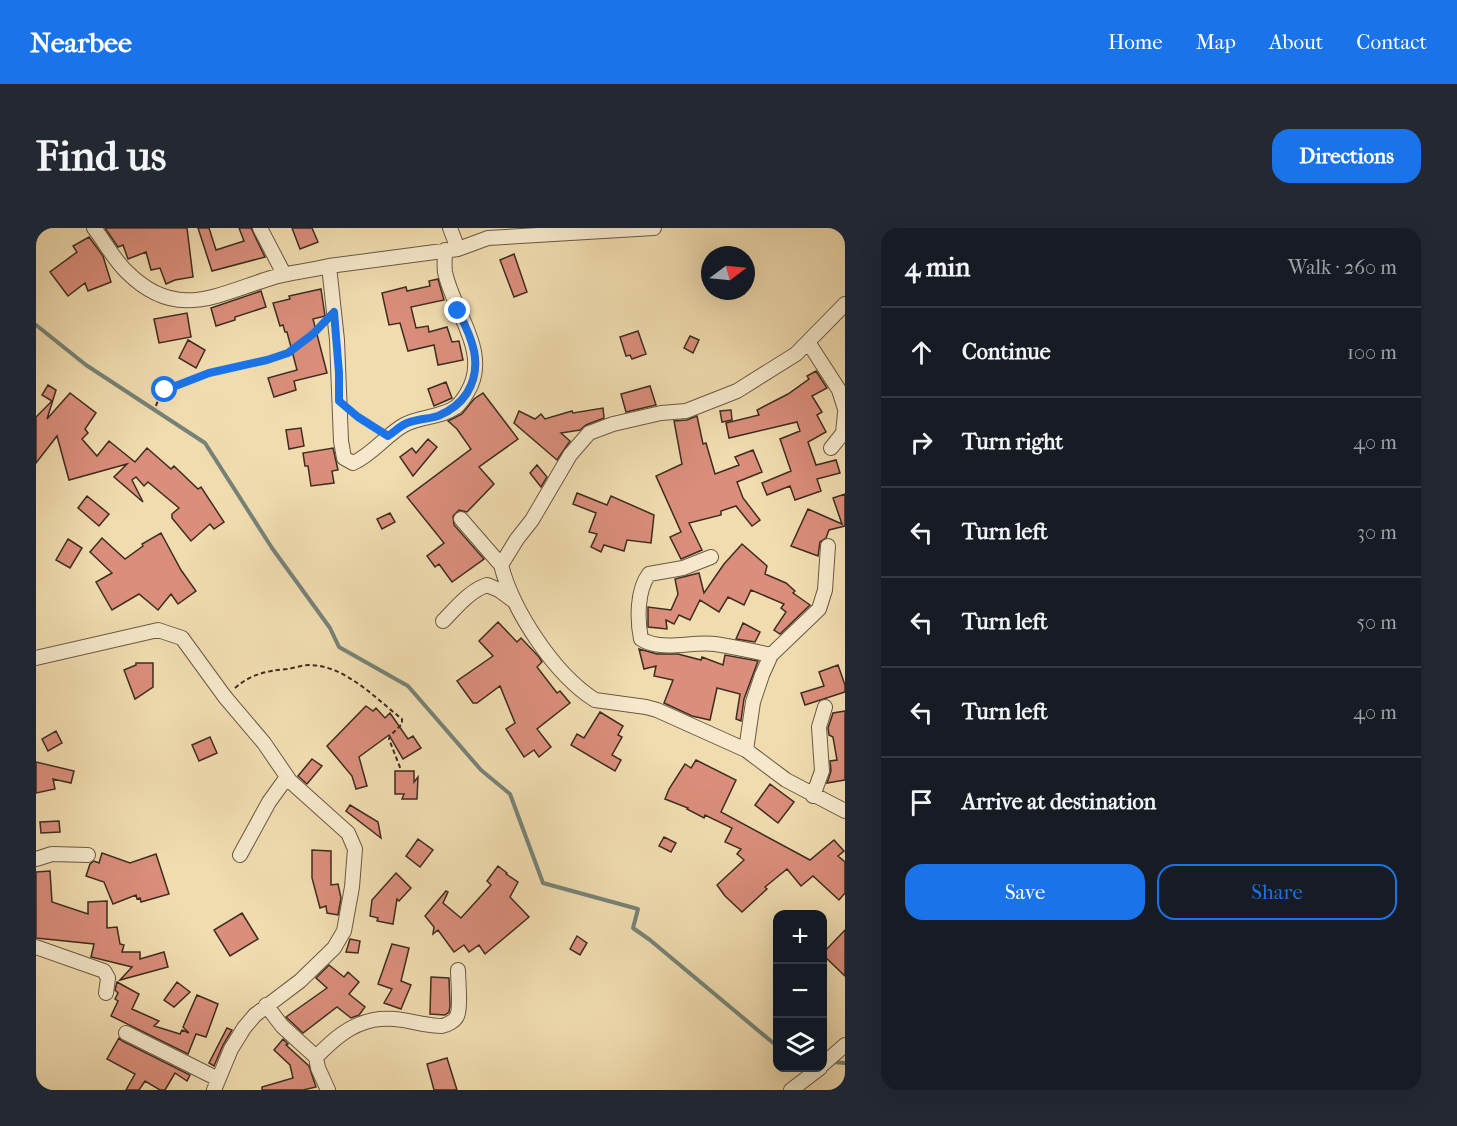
<!DOCTYPE html>
<html lang="en">
<head>
<meta charset="utf-8">
<style>
	body { margin:0; font-family:"IM FELL French Canon",serif; background:#242831; color:#f1f3f6 }
	.controls { position:absolute; right:18px; bottom:18px; display:grid; overflow:hidden; border-radius:12px; box-shadow:0 6px 24px #0002 }
	.controls button { width:54px; height:54px; display:grid; place-items:center; padding:0; border:0; border-bottom:2px solid #363941; background:#171b24; color:#f1f3f6; font:30px sans-serif }
	.compass { position:absolute; left:665px; top:18px; width:54px; height:54px; border-radius:50%; background:#171b24; box-shadow:0 6px 24px #0002; rotate:74deg }
	.stop { position:absolute; width:18px; height:18px; margin:-14px; border:4px solid #1a73e8; border-radius:50%; background:#fff }
	.stop.end { background:#1a73e8; border-color:#fff; box-shadow:0 2px 6px #0008 }
	.list { margin:0; padding:0; list-style:none }
	h2 { display:flex; justify-content:space-between; align-items:center; height:78px; margin:0; padding:0 24px; font-size:26px }
	h2 small { font-size:20px; font-weight:400; color:#9ea1a6 }
	.list li { display:grid; grid-template-columns:39px 1fr auto; gap:18px; align-items:center; box-sizing:border-box; height:90px; padding:0 24px; border-top:2px solid #363941 }
	.list b { display:block; font-size:22px; white-space:nowrap }
	.list em { font-size:20px; font-style:normal; color:#9ea1a6 }
	.actions { display:flex; gap:12px; padding:18px 24px }
	.actions a { flex:1; padding:14px 0; border:2px solid #1a73e8; border-radius:18px; text-align:center; font-size:21px; color:#1a73e8 }
	.actions .main { background:#1a73e8; color:#fff }
	.icon { flex:none; width:33px; height:33px; fill:none; stroke:currentColor; stroke-width:2; stroke-linecap:round; stroke-linejoin:round }
	.map { position:relative; flex:none; width:809px; height:862px; overflow:hidden; border-radius:18px }
	header { display:flex; align-items:center; gap:36px; box-sizing:border-box; height:84px; padding:0 30px; background:#1a73e8; color:#fff }
	header strong { font-size:28px }
	nav { display:flex; gap:33px; margin-inline-start:auto; font-size:21px }
	.intro { display:flex; align-items:center; justify-content:space-between; box-sizing:border-box; height:144px; padding:0 36px }
	h1 { margin:0; font-size:42px }
	.button { padding:15px 27px; border-radius:18px; background:#1a73e8; color:#fff; font-size:21px; font-weight:700 }
	main { display:flex; gap:36px; padding:0 36px }
	aside { flex:1; background:#171b24; border-radius:18px; box-shadow:0 6px 24px #0002 }
	.map>svg:first-child { display:block }
</style>
</head>
<body>
<header>
<strong>Nearbee</strong>
<nav><a>Home</a><a>Map</a><a>About</a><a>Contact</a></nav>
</header>
<div class="intro"><h1>Find us</h1><a class="button">Directions</a></div>
<main>
<div class="map">
<svg width="809" height="862" viewBox="0 0 809 862">
	<rect width="100%" height="100%" fill="#f0dcaf"/>
	<filter id="stains"><feTurbulence type="fractalNoise" baseFrequency=".00333" numOctaves="4"/><feColorMatrix values="0 0 0 0 .2 0 0 0 0 .09 0 0 0 0 .02 0 0 0 .5 -.17"/></filter>
	<radialGradient id="worn" r=".72"><stop offset=".6" stop-color="#630" stop-opacity="0"/><stop offset="1" stop-color="#630" stop-opacity=".3"/></radialGradient>
	<g fill="none" stroke-linecap="round" stroke-linejoin="round">
		<path stroke="#768277" stroke-width="4" d="M0,97l50,40 119,78 67,105 58,80 9,19 69,39 73,84 29,24 33,89 95,26 -5,19 17,12 128,107
			M796,834l13,1"/>
	</g>
	<path fill="#da8e7b" stroke="#3e2d20" stroke-width="1.5" d="M69,0h82l6,49 -18,3 -9,4 -6,-16 -9,2 -5,-18 -18,7 -5,-14 -5,2z
		M162,0h11l7,22 28,-9 -5,-13h12l14,29 -53,14z
		M256,0h20l6,14 -18,7z
		M53,9l14,19 8,26 -23,9 -3,-8 -17,13 -18,-24 27,-20 -4,-6z
		M478,26l13,38 -13,5 -14,-37z
		M402,51l6,21 -33,7 5,21 12,-2 1,6 18,-5 5,15 7,-1 4,19 -25,5 -4,-20 -26,6 -8,-28 -11,2 -7,-32 24,-6 1,4 23,-5 -1,-5z
		M285,61l4,27 -12,3 14,54 -33,8 2,9 -22,7 -6,-19 29,-8 -10,-38h-2l-2,-7 -3,1 -7,-23 17,-4 -1,-3z
		M225,63l5,16 -31,10v3l-19,6 -5,-18z
		M151,85l4,24 -32,6 -5,-24z
		M602,103l8,23 -14,5 -2,-4 -4,1 -6,-19z
		M654,108l9,4 -6,13 -9,-5z
		M152,112l17,10 -9,18 -17,-10z
		M780,143l11,17 -15,8 10,16 -5,3 9,17 -18,10 8,23 20,-5 4,13 -23,6 4,12 -26,9 -5,-14 -23,9 -5,-12 29,-12 -11,-32 20,-8 -3,-9 -68,16 -3,-15 33,-8 -2,-5 31,-16 21,-15 -2,-3z
		M410,154l6,16 -18,8 -6,-17z
		M12,157l8,5 -9,29 23,-26 26,20 -11,16 3,4 -6,6 15,17 12,-15 26,21 12,-14 24,21 3,-3 24,23 3,-2 23,35 -10,7 -4,-5 -19,17 -19,-23v-4l7,-6 -31,-26 -4,4 -8,-9 -4,3 11,22 -29,-25 13,-13 -58,16 -12,-44 -21,27v-46l16,-16 -10,-6z
		M614,158l6,19 -30,7 -5,-18z
		M447,165l35,46 -39,28 15,17 -27,28 -8,-2 -6,6 1,9 30,34 -32,23 -13,-18 -4,3 -8,-11 17,-13 -37,-46 64,-48 -14,-20 -9,-8 14,-7 12,-15z
		M567,180l1,10 -18,7 -6,5 -19,3 9,8 -13,19 -43,-37 5,-12 16,8 6,-5 4,5 27,-8 1,2z
		M695,182l1,10 -10,2 -2,-11z
		M661,188l6,28 3,-1 9,31 24,-9 -4,-8 18,-7 9,22 -25,10 6,16 17,22 -8,6 -16,-20 -15,5v4l-32,8 13,27 -21,9 -11,-22 11,-5 -25,-56 26,-12 -8,-43 13,-1z
		M265,200l3,18 -15,3 -3,-19z
		M392,211l9,8 -24,29 -13,-19 12,-9 4,5z
		M297,220l5,22 -6,1 2,12 -23,3 -3,-20h-3l-2,-13z
		M501,237l10,12 -6,10 -11,-14z
		M541,265l30,12 4,-9 43,19 -3,28 -24,-3 -3,11 -20,-6 -3,7 -10,-5 6,-13 -8,-2 7,-19 -23,-9z
		M809,266v32l-16,4 -3,8 -6,4 -2,14 -27,-10 17,-37 34,15 -9,-26z
		M51,268l22,18 -10,12 -21,-18z
		M354,285l5,9 -13,7 -5,-10z
		M125,305l20,37 15,21 -18,13 -7,-10 -13,16 -19,-16 -27,16 -16,-28 16,-9 -22,-21 12,-14 23,21 18,-13 -1,-2z
		M32,311l14,9 -12,20 -14,-8z
		M706,316l25,22 -2,8 21,9 9,8 -2,2 17,12 -30,29 -6,-4 12,-18 -5,-4 3,-4 -33,-14 -7,15 -16,-8 -9,15 -19,-12 -10,20 -11,-5 -5,9 -8,-4 1,9 -19,-2v-20l23,3 7,-16 -3,-15 24,-6 5,20 20,-29z
		M462,394l19,20 4,-4 18,19 3,5 -5,5 20,26 3,-2 10,12 -33,26 14,18 -12,10 -5,-7 -10,7 -18,-28 9,-6 -15,-37 -23,17h-4l-16,-22 36,-25 -14,-15z
		M707,395l17,9 -5,10 -19,-3z
		M603,421l18,5h21l23,6 1,-3 21,8 2,-10 33,6 -14,38 -3,22 -5,-2 4,-25 -23,-6 -7,32 -18,-4 -28,-13 9,-23 -19,-4 2,-10 -12,3z
		M100,435h17v24l-18,12 -11,-29 12,-5z
		M802,437l7,20v7l-40,13 -4,-12 23,-7 -5,-14z
		M330,478l7,5 3,-3 9,10 5,-5 18,26 5,-3 8,12 -18,11 -14,-24 -30,22 8,29 -11,3 -4,-13 -25,-30z
		M809,483v69l-18,3 4,-12 -1,-10 7,-1 -4,-23 -4,-2 -1,-7 5,-15z
		M564,484l23,14 -5,9 4,2 -10,18 9,5 -6,11 -44,-26 6,-11 7,4z
		M20,503l6,12 -14,8 -6,-12z
		M174,509l7,16 -18,8 -7,-16z
		M276,531l10,7 -15,18 -9,-8z
		M660,532l40,20 -15,32 89,48 24,-20 10,11 -6,5 7,6v31l-6,7 -26,-24 -12,10 -14,-17 -22,18 2,2 -25,23 -17,-16 -8,-11 27,-25 -7,-6 4,-5 -16,-7 7,-14 -27,-13 -1,3 -17,-9 1,-1 -23,-9 4,-10 16,-25 6,4z
		M0,534l38,9 -3,12 -18,-4 2,10 -19,4z
		M359,543h19v11l4,-5 -1,22h-15l2,-5h-9z
		M734,556l24,18 -16,21 -23,-18z
		M314,577l28,17 3,16 -35,-27z
		M23,593l1,11 -19,1 -1,-11z
		M628,609l12,6 -5,9 -12,-6z
		M382,611l15,11 -13,17 -14,-11z
		M276,622l19,1v34l7,-1 3,14 -3,17 -11,-2 -1,-7 -6,2 -8,-30z
		M66,625l28,10 26,-9 13,40 -28,8 -1,-4 -3,1 -1,-4 -23,9 -9,-22 -18,-6 4,-12 4,-3 5,2z
		M462,638l9,7 -1,1 12,8 -8,15 19,20 -44,37 -6,-9 -10,7 -5,-7 -10,7 -16,-22 -5,4 1,-7 -9,-11 21,-25 2,1 -5,11 18,15 30,-33 -4,-4z
		M14,643l2,31 36,12v-12l19,-1v27l10,-1 3,17 4,1 -2,7h18v7l24,-7 4,15 -48,13 12,-13 -41,-10 3,-13 -58,-6v-66z
		M360,645l15,15 -12,13 -2,-2 -4,25 -16,-3 1,-3 -8,-2 2,-16z
		M206,685l16,26 -28,17 -16,-26z
		M809,702v46l-23,-22z
		M541,708l10,7 -7,12 -10,-6z
		M314,711l10,2 -2,12 -12,-1z
		M356,716l17,4 -8,33 10,4 -10,24 -17,-6 8,-14 -14,-5z
		M293,737l15,12 4,-5 11,10 -10,12 16,13 -6,8 -8,3 -14,-11 -34,26 -17,-16 41,-29 -11,-10z
		M395,749l18,1 1,28 -1,6 -4,3 -15,-1z
		M81,754l22,12 -7,15 27,12 -5,5 26,8 2,-4 7,3 -6,-6 14,-32 21,9 -12,33 -10,-3 -8,20 -77,-38 7,-15 -3,-2 3,-6 -3,-3z
		M141,754l13,10 -16,15 -10,-7z
		M191,800l5,2 -9,15 -9,21 -5,-3z
		M83,810l3,3 68,34 -3,6 -12,-8 -10,17h-5l-15,-9 -6,9h-13l9,-16 -28,-15z
		M247,811l5,5 -2,1 23,21 7,21 -13,3h-41v-3l31,-9 -3,-13 -16,-15z
		M411,830l10,32h-23l-7,-26z"/>
	<g fill="none" stroke-linecap="round" stroke-linejoin="round">
		<defs>
			<path id="minor" d="M58,0c11,14 20,32 33,44 49,49 89,23 144,6 19,-6 39,-7 58,-12l129,-17 30,-11 166,-10
				M224,0l24,46
				M414,0l8,21
				M293,38l8,74 4,101 3,17 9,5c19,-8 33,-28 51,-38 16,-9 36,-7 52,-18 5,-4 8,-9 11,-14 25,-40 -14,-81 -22,-121 -1,-7 0,-15 0,-22
				M809,76l-49,50 -59,37 -51,20 -25,2 -48,11 -24,9 -19,22 -38,65 -15,19 -16,26c12,46 53,109 94,135l51,7 11,3 89,40 40,30 59,31
				M772,114l31,48 6,19
				M795,220l12,-15 2,-20
				M425,291l40,46
				M675,329l-28,11 -34,6c-12,16 -12,45 -8,65 21,13 51,2 74,5 19,3 38,7 56,11
				M407,393c13,-13 26,-30 44,-36l12,5 15,11
				M0,430l122,-28 24,8 43,59 39,46 26,38 58,52 7,16 -3,38 -8,44 -10,17 -34,33 -45,34 -11,13 -13,21 -17,41
				M710,522l7,-48 9,-27 9,-20 48,-46 6,-19 3,-44
				M777,568l9,-25 -3,-44 6,-20
				M204,627l29,-53 18,-25
				M0,631l16,-5 36,1
				M0,719l68,24 4,7 -2,15
				M230,777l16,21 34,31
				M90,805l92,46
				M786,837l23,-20
				M292,862l-10,-22 -2,-11c17,-17 33,-32 57,-37 26,-5 46,6 69,6 5,-1 13,-5 15,-10 4,-8 1,-36 1,-46
				M755,862l29,-22"/>
		</defs>
		<use href="#minor" stroke="#6a5944" stroke-width="16"/>
		<path stroke="#3e2d20" stroke-width="2" stroke-dasharray="4.5 3" stroke-linecap="butt" d="M120,178c9,-35 100,-38 130,-52 14,-6 26,-18 36,-29
			M316,185l25,17
			M199,460c16,-14 31,-17 52,-19 7,-1 15,-4 23,-4 36,1 65,33 92,54v5l-12,12 -1,3 12,31"/>
		<use href="#minor" stroke="#f5e8cb" stroke-width="14"/>
	</g>
	<g fill="none" stroke-linecap="round" stroke-linejoin="round">
		<path stroke="#1a73e8" stroke-width="8" d="M129,162l44,-17 58,-13 21,-7 25,-19 21,-22 5,61v28l19,16 30,19c6,-4 12,-10 19,-13 10,-4 21,-4 31,-7 12,-5 22,-12 29,-23 17,-28 5,-55 -9,-82"/>
	</g>
	<rect width="100%" height="100%" filter="url(#stains)"/>
	<rect width="100%" height="100%" fill="url(#worn)"/>
</svg>
<div class="controls">
<button>+</button>
<button>−</button>
<button><svg class="icon" aria-label="layers" viewBox="0 0 24 24"><path d="M12 4l9 5-9 5-9-5zM3 14l9 5 9-5"/></svg></button>
</div>
<svg class="compass" viewBox="-18 -18 36 36"><path d="M0-13l5 13h-10z" fill="#e53935"/><path d="M0 13l5-13h-10z" fill="#9ea1a6"/></svg>
<div class="stop" style="left:129px;top:162px"></div>
<div class="stop end" style="left:422px;top:83px"></div>
</div>
<aside>
<h2>4 min<small>Walk · 260 m</small></h2>
<ul class="list">
<li><svg class="icon" aria-label="ahead" viewBox="0 0 24 24"><path d="M12 20V5M6 11l6-6 6 6"/></svg><div><b>Continue</b></div><em>100 m</em></li>
<li><svg class="icon" aria-label="right" viewBox="0 0 24 24"><path d="M7 20v-9h11M14 6l5 5-5 5"/></svg><div><b>Turn right</b></div><em>40 m</em></li>
<li><svg class="icon" aria-label="left" viewBox="0 0 24 24"><path d="M17 20v-9H6M10 6l-5 5 5 5"/></svg><div><b>Turn left</b></div><em>30 m</em></li>
<li><svg class="icon" aria-label="left" viewBox="0 0 24 24"><path d="M17 20v-9H6M10 6l-5 5 5 5"/></svg><div><b>Turn left</b></div><em>50 m</em></li>
<li><svg class="icon" aria-label="left" viewBox="0 0 24 24"><path d="M17 20v-9H6M10 6l-5 5 5 5"/></svg><div><b>Turn left</b></div><em>40 m</em></li>
<li><svg class="icon" aria-label="arrive" viewBox="0 0 24 24"><path d="M6 21V4h12l-3 4 3 4H6"/></svg><div><b>Arrive at destination</b></div></li>
</ul>
<div class="actions"><a class="main">Save</a><a>Share</a></div>
</aside>
</main>
</body>
</html>
